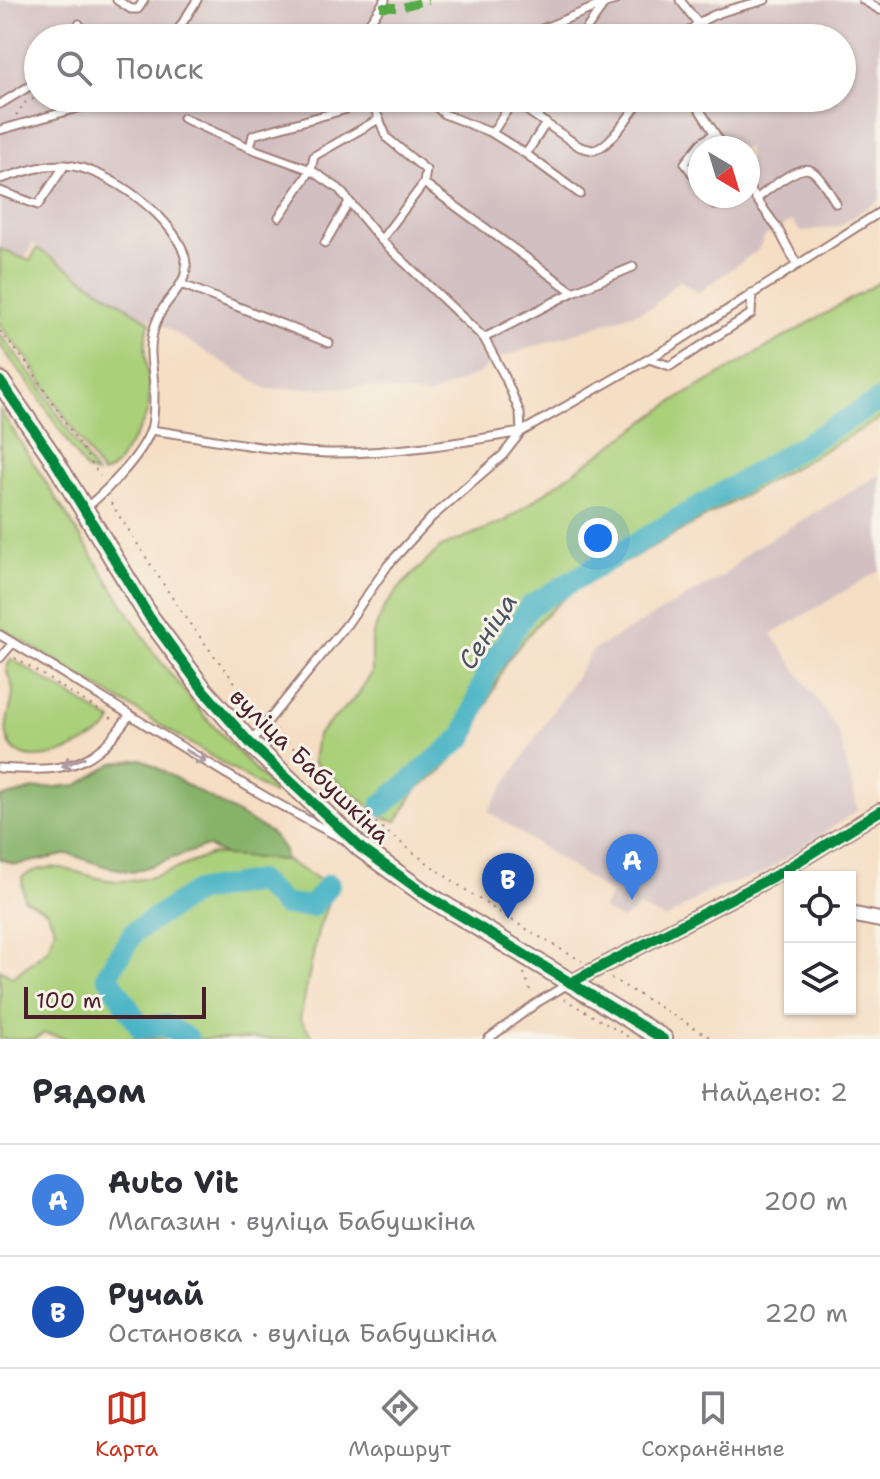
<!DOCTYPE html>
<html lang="ru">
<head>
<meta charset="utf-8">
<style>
	body { margin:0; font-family:"Shantell Sans",sans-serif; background:#f7f7f7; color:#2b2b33 }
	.controls { position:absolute; right:24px; bottom:24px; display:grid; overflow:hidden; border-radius:0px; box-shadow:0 2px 6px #0004 }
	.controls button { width:72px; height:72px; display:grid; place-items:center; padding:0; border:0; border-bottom:2px solid #e1e1e2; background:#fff; color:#2b2b33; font:40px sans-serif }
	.compass { position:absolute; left:688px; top:136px; width:72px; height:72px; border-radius:50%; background:#fff; box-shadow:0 2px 6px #0004; rotate:142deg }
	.scale { position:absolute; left:24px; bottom:20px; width:182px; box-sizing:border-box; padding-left:8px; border:4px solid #4a1f2b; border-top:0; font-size:22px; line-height:28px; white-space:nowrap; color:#4a1f2b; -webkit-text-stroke:6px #f7f3e8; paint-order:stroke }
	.you { position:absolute; left:598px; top:538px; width:28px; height:28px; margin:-20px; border:6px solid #fff; border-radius:50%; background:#1a73e8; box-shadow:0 0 0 12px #1a73e833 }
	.badge { display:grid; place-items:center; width:52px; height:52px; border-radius:50%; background:#c8321e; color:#fff; font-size:26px; font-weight:700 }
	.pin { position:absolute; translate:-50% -66px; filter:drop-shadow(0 2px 4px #0008) }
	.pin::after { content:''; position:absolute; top:42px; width:28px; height:24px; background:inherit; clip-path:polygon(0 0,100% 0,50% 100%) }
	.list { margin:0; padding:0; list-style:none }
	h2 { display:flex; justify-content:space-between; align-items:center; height:104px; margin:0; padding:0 32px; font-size:34px }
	h2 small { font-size:26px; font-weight:400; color:#7c7c81 }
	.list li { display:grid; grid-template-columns:52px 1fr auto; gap:24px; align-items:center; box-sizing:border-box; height:112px; padding:0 32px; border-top:2px solid #e1e1e2 }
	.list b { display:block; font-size:30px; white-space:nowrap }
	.list p { margin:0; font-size:26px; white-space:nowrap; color:#7c7c81 }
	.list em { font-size:26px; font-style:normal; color:#7c7c81 }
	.icon { flex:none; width:44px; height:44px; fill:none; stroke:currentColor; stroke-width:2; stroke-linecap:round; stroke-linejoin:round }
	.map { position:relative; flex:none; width:880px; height:1039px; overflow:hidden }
	.search { position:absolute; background:#fff; box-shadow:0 2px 6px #0004; left:24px; right:24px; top:24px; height:88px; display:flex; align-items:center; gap:20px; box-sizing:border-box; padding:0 28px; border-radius:44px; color:#7c7c81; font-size:30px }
	.sheet { height:328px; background:#fff }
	nav { display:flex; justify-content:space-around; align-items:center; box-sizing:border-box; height:112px; border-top:2px solid #e1e1e2; background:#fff; font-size:22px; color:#7c7c81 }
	nav a { display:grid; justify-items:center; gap:4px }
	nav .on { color:#c8321e }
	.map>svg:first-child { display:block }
</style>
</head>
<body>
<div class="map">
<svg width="880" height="1039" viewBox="0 0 880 1039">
	<rect width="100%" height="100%" fill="#f7f3e8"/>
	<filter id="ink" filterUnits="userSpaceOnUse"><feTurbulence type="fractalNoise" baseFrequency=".0125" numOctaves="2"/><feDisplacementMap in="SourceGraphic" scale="16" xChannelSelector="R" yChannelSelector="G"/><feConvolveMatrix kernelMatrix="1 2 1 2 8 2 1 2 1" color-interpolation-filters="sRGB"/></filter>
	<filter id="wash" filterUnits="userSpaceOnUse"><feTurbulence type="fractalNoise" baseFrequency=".006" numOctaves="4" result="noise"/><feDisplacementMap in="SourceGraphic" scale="32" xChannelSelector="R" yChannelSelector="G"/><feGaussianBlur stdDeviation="1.8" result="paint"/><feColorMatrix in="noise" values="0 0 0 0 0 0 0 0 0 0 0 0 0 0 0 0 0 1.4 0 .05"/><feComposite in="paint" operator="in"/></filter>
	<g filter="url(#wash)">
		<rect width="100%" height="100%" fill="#f5dec4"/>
		<path fill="#d2bfc1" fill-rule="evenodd" d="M0,0h880v199l-41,27 -38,6 -9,-11 -27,15 -7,14 -60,43 -19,-13 -26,27 -156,52 -18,14 -51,23 -59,-9 -102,2 -100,-61 -48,-25 -86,-60 -27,54 -6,-4zM38,38h804v60h-804zM700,148h48v48h-48z
			M880,475v95l-108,64 66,97 20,79 -96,64 -54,17 -42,28 -27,-12 -17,13 -20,-11 9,-15 -123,-83 105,-161 130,-74 28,-26z"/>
		<path fill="#aad07a" stroke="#7a7852" stroke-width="2" d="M37,248l113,74c-11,27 2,52 -1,81 -2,17 -13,31 -22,45 -8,12 -11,22 -25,26l-75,-116 -27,-32v-77l30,12z
			M880,282v137l-310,174 -29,26 -35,43 -33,72 -33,39 -24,17 -19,31 -13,-3 -71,-56 4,-27 40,-39 15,-23v-36l12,-29 19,-24 38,-37 64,-26 169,-120z
			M0,334l37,47 59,93 -9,-3 -5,-6 -43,-68 -39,-52z
			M0,410l154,243 51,64 70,74 -2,3 -273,-167z
			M12,659l100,62 -4,7c-20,17 -92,52 -101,7 -3,-14 6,-29 6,-43 0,-14 -13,-21 -1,-33z
			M212,854l73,6 36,21 7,22 -10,28 -18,88 14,20h-245l-25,-6 -9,6h-35v-70l13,8 35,-28 7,-20 -8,-18 -23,-12 -2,-22c37,-23 59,3 96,4 33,1 64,-15 94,-27z"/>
		<path fill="#87b26a" stroke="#68684a" stroke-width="2" d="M142,759l129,74 13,17 1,10 -59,-4 -19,-10 -74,26 -29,-6 -35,-12 -53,11 -16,-6v-61l34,-9 44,-4 36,-22z"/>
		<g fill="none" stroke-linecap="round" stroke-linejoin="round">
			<path stroke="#48b4c5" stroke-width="22" d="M382,805l82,-69 24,-67 42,-63 350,-206
				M188,1039l-23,-14 -24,3 -34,-53 27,-43 61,-40 63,-11 26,24 28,1 17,-21"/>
		</g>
	</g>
	<g filter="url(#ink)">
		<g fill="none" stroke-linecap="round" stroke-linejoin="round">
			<defs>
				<path id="service" d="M117,0l14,9h7l6,-9
					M680,0l17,22
					M863,0l17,10
					M79,24l6,14
					M173,38l24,-38
					M359,38l26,-38
					M520,38l85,-35
					M580,38l25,-35 11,-3
					M683,38c20,-26 52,-29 82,-38
					M427,98l17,16 48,19
					M509,98l71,49c1,0 11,3 13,3 16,-1 39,-39 49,-52
					M692,98l32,50
					M513,101l-21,32 34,21 20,-31
					M0,104l38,-23
					M528,111l10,-13
					M379,119l8,19 39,32 -2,13 -43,57
					M0,130l113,-32
					M250,148l3,-13 119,-33 7,17 -65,37 -3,14 -32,47
					M526,154l54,40
					M0,179c20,-6 44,-15 65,-14 41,2 117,56 121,98 2,19 -15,32 -24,47 -5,9 -9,19 -10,29 -4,17 3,36 2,54 0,11 0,26 -3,36 -9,27 -44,61 -65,79
					M424,183l149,109 -89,46
					M700,184l-15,-21 16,-20 13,-9
					M748,187l30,42 18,34
					M0,191l38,14 27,-40
					M708,196l7,9
					M756,199c11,-8 44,-37 56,-28 10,7 18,23 24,32
					M325,243l24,-41
					M181,284l148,59
					M573,292l60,-25
					M649,359l21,7 81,-52 1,-21
					M151,430c58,8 117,21 176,23 65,1 130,-10 194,-21l-1,-19 -15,-36 -21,-39 -103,-98 -42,-51 -28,-19 -61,-22 -67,-30
					M0,635c114,68 223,142 341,203
					M0,658l13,-15
					M251,742l97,-119 40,-58 44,-48 71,-62 18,-23 150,-86 209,-134
					M0,768c33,2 72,5 99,-18 12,-8 21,-23 30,-34
					M488,1039l50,-37 30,-18"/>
				<path id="minor" d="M850,914l30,6
					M570,983l208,-109 102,-63"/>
				<path id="tertiary" d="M0,381l51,74 99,163 54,73 46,52 111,105 64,46 238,145"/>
			</defs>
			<use href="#service" stroke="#a07e78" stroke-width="11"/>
			<use href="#minor" stroke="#a07e78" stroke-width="18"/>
			<use href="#tertiary" stroke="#a07e78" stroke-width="22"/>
			<path stroke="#a07e78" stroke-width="2" stroke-dasharray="2 6" stroke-linecap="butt" d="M150,38l18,-13
				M55,98h1
				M16,115l4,-3 2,-8 16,-7
				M0,331l30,36 70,109
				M111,503l73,113 75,98
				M15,658l100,62
				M276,730c87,92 194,170 306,231
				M524,973l7,20
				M611,978l102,61
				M564,999l68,40"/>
			<use href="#service" stroke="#fff" stroke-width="7"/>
			<use href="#minor" stroke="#fff" stroke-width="14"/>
			<use href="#tertiary" stroke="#fff" stroke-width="18"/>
			<path stroke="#57aa44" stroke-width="8" stroke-dasharray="16 8" stroke-linecap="butt" d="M380,7h22l26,-7"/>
			<defs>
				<path id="cycleway" d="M0,381l51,74 99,163 54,73 46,52 111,105 64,46 238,145
					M570,983l208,-109 102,-63"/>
			</defs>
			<use href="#cycleway" stroke="#f7f3e8" stroke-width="15"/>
			<use href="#cycleway" stroke="#00873e" stroke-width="10"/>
		</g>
		<defs><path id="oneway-shaft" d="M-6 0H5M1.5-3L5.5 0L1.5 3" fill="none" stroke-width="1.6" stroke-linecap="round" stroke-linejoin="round" transform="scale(2)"/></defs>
		<g stroke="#ae9aa0">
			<use href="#oneway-shaft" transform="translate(196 756) rotate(31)"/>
			<use href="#oneway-shaft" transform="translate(73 762) rotate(158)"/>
		</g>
	</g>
	<g text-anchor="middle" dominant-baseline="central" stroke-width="6" stroke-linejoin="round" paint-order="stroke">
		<g font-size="24" fill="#4a1f2b" stroke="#f7f3e8">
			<text transform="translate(310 766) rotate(44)">вуліца Бабушкіна</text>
		</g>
		<g font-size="26" font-style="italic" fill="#495361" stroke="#f7f3e8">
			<text transform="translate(487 631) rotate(-57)">Сеніца</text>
		</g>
	</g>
</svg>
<div class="controls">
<button><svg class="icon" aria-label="locate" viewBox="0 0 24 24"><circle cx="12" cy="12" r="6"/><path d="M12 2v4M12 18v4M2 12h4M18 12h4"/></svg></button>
<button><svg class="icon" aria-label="layers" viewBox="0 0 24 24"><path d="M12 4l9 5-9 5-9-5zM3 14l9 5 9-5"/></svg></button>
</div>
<svg class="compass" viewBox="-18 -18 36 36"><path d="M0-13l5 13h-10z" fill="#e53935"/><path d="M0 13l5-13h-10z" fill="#7c7c81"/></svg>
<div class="scale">100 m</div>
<div class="you"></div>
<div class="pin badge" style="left:632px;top:900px;background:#3f7fe0">A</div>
<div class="pin badge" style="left:508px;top:919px;background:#1a4fb4">B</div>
<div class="search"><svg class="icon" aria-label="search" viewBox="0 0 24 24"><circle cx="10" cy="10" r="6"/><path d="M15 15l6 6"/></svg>Поиск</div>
</div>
<section class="sheet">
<h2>Рядом<small>Найдено: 2</small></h2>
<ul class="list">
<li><span class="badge" style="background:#3f7fe0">A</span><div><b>Auto Vit</b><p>Магазин · вуліца Бабушкіна</p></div><em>200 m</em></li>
<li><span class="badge" style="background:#1a4fb4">B</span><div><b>Ручай</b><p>Остановка · вуліца Бабушкіна</p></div><em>220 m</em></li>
</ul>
</section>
<nav>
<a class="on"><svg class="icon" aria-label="map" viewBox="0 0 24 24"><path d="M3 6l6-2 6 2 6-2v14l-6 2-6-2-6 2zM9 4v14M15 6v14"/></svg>Карта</a>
<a><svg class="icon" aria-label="directions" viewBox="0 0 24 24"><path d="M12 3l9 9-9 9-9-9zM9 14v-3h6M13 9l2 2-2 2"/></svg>Маршрут</a>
<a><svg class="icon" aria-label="saved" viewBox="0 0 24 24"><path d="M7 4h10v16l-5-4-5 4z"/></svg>Сохранённые</a>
</nav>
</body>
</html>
